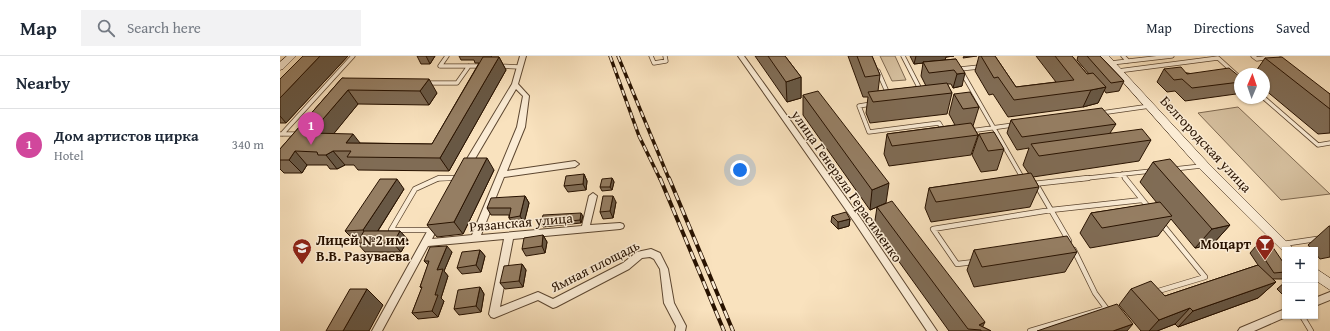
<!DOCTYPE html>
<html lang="en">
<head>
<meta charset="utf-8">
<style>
	body { margin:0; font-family:"Gentium Book Plus",serif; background:#f2f2f3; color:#1f2937 }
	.controls { position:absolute; right:12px; bottom:12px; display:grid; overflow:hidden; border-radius:0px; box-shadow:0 1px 3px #0004 }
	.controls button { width:36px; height:36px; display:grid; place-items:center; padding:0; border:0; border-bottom:1px solid #e0e1e3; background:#fff; color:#1f2937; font:20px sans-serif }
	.compass { position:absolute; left:954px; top:12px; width:36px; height:36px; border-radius:50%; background:#fff; box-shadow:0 1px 3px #0004; rotate:2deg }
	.you { position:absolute; left:460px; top:114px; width:14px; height:14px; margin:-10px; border:3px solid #fff; border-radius:50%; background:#1a73e8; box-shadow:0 0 0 6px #1a73e833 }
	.badge { display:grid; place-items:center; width:26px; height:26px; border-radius:50%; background:#7c3aed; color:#fff; font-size:13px; font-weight:700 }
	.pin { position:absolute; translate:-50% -33px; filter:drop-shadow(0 1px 2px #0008) }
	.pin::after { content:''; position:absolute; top:21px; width:14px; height:12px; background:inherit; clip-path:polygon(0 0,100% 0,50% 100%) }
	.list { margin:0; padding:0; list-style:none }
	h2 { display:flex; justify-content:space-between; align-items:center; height:52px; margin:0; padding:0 16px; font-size:17px }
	h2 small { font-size:13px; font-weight:400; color:#747a83 }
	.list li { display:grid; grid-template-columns:26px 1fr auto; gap:12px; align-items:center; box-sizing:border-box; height:72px; padding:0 16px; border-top:1px solid #e0e1e3 }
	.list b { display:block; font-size:15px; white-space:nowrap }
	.list p { margin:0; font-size:13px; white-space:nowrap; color:#747a83 }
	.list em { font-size:13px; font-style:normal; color:#747a83 }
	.icon { flex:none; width:22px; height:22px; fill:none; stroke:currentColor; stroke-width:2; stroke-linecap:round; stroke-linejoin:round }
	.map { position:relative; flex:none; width:1050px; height:275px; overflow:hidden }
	header { display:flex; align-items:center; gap:24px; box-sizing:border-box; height:56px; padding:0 20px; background:#fff; border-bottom:1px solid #e0e1e3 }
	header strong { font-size:19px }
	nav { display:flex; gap:22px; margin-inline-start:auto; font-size:14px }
	.search { width:280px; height:36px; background:#f2f2f3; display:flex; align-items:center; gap:10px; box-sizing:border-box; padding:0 14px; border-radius:0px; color:#747a83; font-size:15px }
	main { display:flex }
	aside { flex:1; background:#fff }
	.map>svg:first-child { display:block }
</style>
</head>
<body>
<header>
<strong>Map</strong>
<div class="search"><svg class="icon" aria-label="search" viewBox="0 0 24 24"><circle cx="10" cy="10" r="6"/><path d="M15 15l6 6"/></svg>Search here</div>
<nav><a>Map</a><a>Directions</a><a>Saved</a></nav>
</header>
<main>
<aside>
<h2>Nearby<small></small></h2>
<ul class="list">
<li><span class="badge" style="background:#d1479c">1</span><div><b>Дом артистов цирка</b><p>Hotel</p></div><em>340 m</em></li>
</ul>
</aside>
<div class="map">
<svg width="1050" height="275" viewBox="0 0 1050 275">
	<rect width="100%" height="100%" fill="#f9e2be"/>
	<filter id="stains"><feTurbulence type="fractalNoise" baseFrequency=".005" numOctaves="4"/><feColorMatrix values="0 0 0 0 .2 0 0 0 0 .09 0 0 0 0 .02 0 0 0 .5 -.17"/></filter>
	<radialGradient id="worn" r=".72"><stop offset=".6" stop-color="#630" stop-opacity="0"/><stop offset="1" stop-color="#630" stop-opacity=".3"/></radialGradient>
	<path fill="#d5bf9e" stroke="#7e684f" d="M600,0h15l11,24 -14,1z
		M958,51l92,87 -49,6 -83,-87z"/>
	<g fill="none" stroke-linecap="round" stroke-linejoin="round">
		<defs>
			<path id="lane-far1" d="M167,0l-7,10h42
				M371,0l3,7 12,-2 -1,-5
				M623,0l18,35
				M843,0l5,5
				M973,0l4,3 21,-3
				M831,7l61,-7
				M219,10l21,1
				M699,11l-19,2 63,110
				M598,15l10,23
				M838,15l100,-13 22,20
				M146,27h31l12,-17
				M984,42l54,47 12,-2
				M591,48l-12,2 10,26 70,-9 5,8
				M821,57l49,-7
				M690,75l43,-6
				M0,78h17
				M2,78l71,-78
				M894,113l27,-3
				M842,118l4,5
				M157,123l20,-1
				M799,123l72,-8"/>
			<path id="lane" d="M845,122l24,30
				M753,128l55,-6
				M756,128l15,26 91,-10
				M151,174h-40l24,-41 24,-11h18
				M1003,188l47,-7
				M794,194l21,43 14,19
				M694,206l-17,2 -24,-35 118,-19 18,31
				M875,236l50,-15 -44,-54
				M1022,260l9,15
				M750,275l74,-22"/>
			<path id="street" d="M240,0h6l-8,28 11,12 -4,31 -18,44 68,-10 4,3 -4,3 -71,10 -23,58 101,-9 7,-30 4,-3 4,3 -7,29 30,-2 3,1 1,2 -1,2 -3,1 -107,10 -13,68 38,-15 15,7 70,-36 14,-11 14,-3 9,4 8,16 6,34 12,23 -1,5h-10l1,-5 -12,-23 -4,-34 -6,-10 -4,-2 -8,1 -13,11 -73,38 -3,1 -15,-8 -44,18 -3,-1 -2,-3 15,-75 -76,7 -46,85h-10l62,-112h6l1,2 -9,18 40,-4 45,-108 6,-31 -7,-7 -47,80h-6l-1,-2 50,-83z
				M458,0h6l117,163 76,112h-10l-72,-108z
				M1050,236v8l-15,6v-8z
				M1005,253v7h3l-34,15h-16l2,-3z"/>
			<path id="secondary" d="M7,0h9l-13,13 -3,1v-8z
				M820,0h9l99,107 87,87h-10v3l-85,-84z
				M1035,212l15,10v12l-15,-10z"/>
		</defs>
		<use href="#lane-far1" stroke="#5c4630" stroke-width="5"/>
		<use href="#lane" stroke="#5c4630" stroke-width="6"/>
		<use href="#street" stroke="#5c4630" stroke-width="2"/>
		<use href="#secondary" stroke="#281200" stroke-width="1"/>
		<use href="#lane-far1" stroke="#fbecd5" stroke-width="3.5"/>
		<use href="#lane" stroke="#fbecd5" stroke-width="4.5"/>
		<use href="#street" fill="#fbecd5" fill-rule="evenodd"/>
		<use href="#secondary" fill="#fbecd5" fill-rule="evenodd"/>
		<defs>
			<path id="rail-far1" d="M330,0l29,80 21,43
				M338,0l51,123"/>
			<path id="rail" d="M380,122l64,153
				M389,122l64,153"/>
		</defs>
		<use href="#rail-far1" stroke="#281200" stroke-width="3.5"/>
		<use href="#rail" stroke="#281200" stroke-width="4"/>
		<use href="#rail-far1" stroke="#fbecd5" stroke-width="2" stroke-dasharray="6" stroke-linecap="butt"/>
		<use href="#rail" stroke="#fbecd5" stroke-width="2.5" stroke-dasharray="8" stroke-linecap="butt"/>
	</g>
	<path fill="#806c55" stroke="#281200" d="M23,0h45l-62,67h-6v-44z
		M137,0h18l-5,8h-9z
		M179,0h33l-1,1h8l7,13 -57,101 -91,-1 -4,-5h-9l-8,4h-7l-3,-4h-20l-5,8h-18l-4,-4v-20l62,-71 95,15 -8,12 -71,-1 -25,30 27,9 72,1 47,-81h-4l-1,-3h-13z
		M475,0h30l16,21v21l-14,4z
		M568,0h24l8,19 -2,16 48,-5 -5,-10 2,-13 -9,1 -4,-8h44l-8,1 -1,3 11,-1 6,27 -9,2 -2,-4h-4l5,9 -5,21 -77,9 -4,-10 2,-16h-5z
		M699,0h16l21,31 40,-5 -20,-26h36l15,18h2l-12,-14 1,-4h22l24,25 -5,10 -13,2 -2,-3 -6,13 -15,4 -75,10 -15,-23 -4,1 -14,-24z
		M985,2l65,36v39l-12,1 -54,-45v-15h-10z
		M884,13l76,13v6l-4,6 -51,7 -10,-10 -8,1 -10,-10z
		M674,38l25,13 -6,19 5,9 -7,20 -82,11 -5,-12 3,-20 68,-9 -6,-11z
		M523,39l83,108 -16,7 -67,-95z
		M731,64l105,4 -6,9 41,7 -12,21 -106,16 6,10 -9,20 -99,15 -6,-14 4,-20 100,-14 -6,-9 6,-17 -12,2 -10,-17z
		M699,78l25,15 -7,21 -16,2 -9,-17z
		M873,106l77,63 -18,20 -17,3 -24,-29 -13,17 -68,12 -10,-15 11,-20 66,-10 -17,-21z
		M214,114l-31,64 -26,3 -10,-12z
		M304,118l3,7 -1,9 -18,2 -4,-6z
		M332,122l2,4 -2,8 -10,1 -2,-4z
		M124,133l-26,42h22l8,9 -7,12h-36l-8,-9 2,-3h-5l-9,-9z
		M245,140l4,7 -5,20 -11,1 -4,-6v-3h-18l-4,-7z
		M336,146l-3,16 -10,1 -3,-7z
		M597,151l106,120 8,4h-42l-75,-104z
		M303,160l-2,7 -38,4 -2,-3z
		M552,160l18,3 -1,7 -11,3 -7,-7z
		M1049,170h1v31l-10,2 -5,-6v-3h-3l-4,-5z
		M263,179l4,7 -2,11 -19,3 -4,-7z
		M976,190l29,19v12l-2,2h-10l3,3 -18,16 -80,29 -3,-3 -18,7h-16l-22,-26 12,-16 34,7 93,-31 -8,-12z
		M200,194l5,6 -4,16 -19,2 -5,-6z
		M694,194l103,2 -12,20 -91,15 -7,-17z
		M172,196l-8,19 4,5 -7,22 3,3 -6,16 -20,2 -6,-6 10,-25 -2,-1 8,-22 -4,-4z
		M242,208l4,6 -3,17 -18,2 -5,-6z
		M1005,226v14h-1l-7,-7z
		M200,231l4,7 -3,18 -22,3 -5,-6z"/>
	<path fill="#685845" stroke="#281200" d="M40,0h28l-62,67 -6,-7v-18z
		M146,0h9l-5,8z
		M636,0h38l-8,1 -1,3 -22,2v1l-9,1z
		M684,0h13l-14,2z
		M219,1l7,13 -57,101 -9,-13z
		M685,17l-3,13 -9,2 4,-14z
		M521,21v21l-14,4 -1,-20z
		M149,23l8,14 -8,12 -9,-14z
		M826,31l-8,16 -15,4 8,-17z
		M68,34l10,14 -35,43 -12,-14z
		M73,78l11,14 -18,-5z
		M15,95l12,14 -5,8 -13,-13z
		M53,95l12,14 -8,4 -11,-14z
		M207,102l7,12 -31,64 -9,-12z
		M304,118l3,7 -1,9 -3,-6z
		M332,122l2,4 -2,8 -2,-3z
		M117,123l7,10 -32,51 -9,-10z
		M609,127l-3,20 -16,7 2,-20z
		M245,140l4,7 -5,20 -4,-7z
		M333,140l3,6 -3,16 -3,-7z
		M301,157l2,3 -2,7 -1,-3z
		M570,163l-1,7 -11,3v-7z
		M950,169l-18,20 -17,3 17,-19z
		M120,175l8,9 -7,12 -8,-9z
		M263,179l4,7 -2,11 -3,-7z
		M167,190l5,6 -8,19 4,5 -7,22 3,3 -6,16 -6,-6 3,-16 2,-25z
		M200,194l5,6 -4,16 -5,-7z
		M242,208l4,6 -3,17 -4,-6z
		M996,226l-18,16 -80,29 15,-16z
		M200,231l4,7 -3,18 -5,-6z
		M87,233l16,16 -14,26h-26z
		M910,252l-15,16 -18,7h-8l10,-11z
		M705,266l-4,8 -2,-5z
		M853,268l-6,7h-14z"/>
	<path fill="#957e63" stroke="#281200" d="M23,0h17l-40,42v-19z
		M488,0h17l16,21 -15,5z
		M577,0h15l8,19 -15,2z
		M701,0h14l21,31 58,-7 -19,-24h17l15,18 6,-1 13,14 -15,3 -77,10 -16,-23 -4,1z
		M807,0h13l24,25 -13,2z
		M203,1h16l-59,101 -93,-1 4,-6h-18l-7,4h-8l-1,-3 -22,-1 -6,9h-9v-11l62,-71 87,1 -9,12 -72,-1 -37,43 42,1 -7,9 86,1z
		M1002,1l48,37v15l-65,-51z
		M676,3l9,14 -8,1 -3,-4 -25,3 -6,-11z
		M901,11l6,7 42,-6 11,9v5l-48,6 -10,-9 -8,1 -10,-11z
		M667,27l5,10 -79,9 -5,-10z
		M538,35l71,92 -17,7 -69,-95z
		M690,36l9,15 -16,2 -9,-15z
		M822,52l14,16 -94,13 -11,-17z
		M691,67l7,12 -86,11 -5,-12z
		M862,73l9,11 -112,16 -8,-12z
		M714,76l10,17 -16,2 -9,-17z
		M184,102h23l-33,64 -27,3z
		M890,103l60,66 -18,4 -59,-67z
		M751,117l8,14 -103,15 -7,-14z
		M304,118l-1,10 -19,2 2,-10z
		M332,122l-2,9h-10l2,-8z
		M100,123h17l-34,51 -18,1z
		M245,140l-5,20 -11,2 2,-10h-24l4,-10z
		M323,140h10l-3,15 -10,1z
		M612,145l93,121 -6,3 12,6h-10v-1l-13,-1 -91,-122z
		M880,146l12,14 -70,12 -11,-15z
		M566,156l4,7 -12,3 -6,-6z
		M301,157l-1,7 -39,4 2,-9z
		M84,175h36l-7,12h-36z
		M263,179l-1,11 -20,3 2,-11z
		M787,180l10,16 -95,15 -8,-17z
		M167,190l-10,24 6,-1 -8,26h3l-6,16 -20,2 10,-26h-2l9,-26h-5l6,-14z
		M976,190h16l13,19v7l-11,1z
		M200,194l-4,15 -19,3 5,-16z
		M242,208l-3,17 -19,2 4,-17z
		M978,209l18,17 -83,29 -3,-3 -31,12 -28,-31 20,-8 14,15z
		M200,231l-4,19 -22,3 4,-19z
		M70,233h17l-24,42h-17z
		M837,248l16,20 -20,7h-76z"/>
	<defs>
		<symbol id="bar-pin" viewBox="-11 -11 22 30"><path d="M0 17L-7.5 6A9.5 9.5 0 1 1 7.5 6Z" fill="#8f2418" stroke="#fbecd5"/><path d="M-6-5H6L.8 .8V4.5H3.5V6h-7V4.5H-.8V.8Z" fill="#fff"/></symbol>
		<symbol id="school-pin" viewBox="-11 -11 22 30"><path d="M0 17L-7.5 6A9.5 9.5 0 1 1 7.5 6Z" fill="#8f2418" stroke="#fbecd5"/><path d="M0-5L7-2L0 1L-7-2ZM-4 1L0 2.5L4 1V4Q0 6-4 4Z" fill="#fff"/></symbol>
	</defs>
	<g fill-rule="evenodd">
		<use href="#bar-pin" x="974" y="177" width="22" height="30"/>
		<use href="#school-pin" x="11" y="181" width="22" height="30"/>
	</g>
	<g text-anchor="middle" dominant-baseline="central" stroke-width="3" stroke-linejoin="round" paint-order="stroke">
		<g font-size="14" fill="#281200" stroke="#fbecd5">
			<text transform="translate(926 88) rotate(47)">Белгородская улица</text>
			<text transform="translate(567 130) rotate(55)">улица Генерала Герасименко</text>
			<text transform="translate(241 166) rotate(-5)">Рязанская улица</text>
			<text transform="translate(315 210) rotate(-27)">Ямная площадь</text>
		</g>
		<g font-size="14" font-weight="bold" fill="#281200" stroke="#fbecd5" text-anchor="start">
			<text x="36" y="184">Лицей №2 им.<tspan x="36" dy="16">В.В. Разуваева</tspan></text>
			<text x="971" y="188" text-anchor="end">Моцарт</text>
		</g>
	</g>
	<rect width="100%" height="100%" filter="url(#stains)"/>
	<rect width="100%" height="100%" fill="url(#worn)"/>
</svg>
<div class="controls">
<button>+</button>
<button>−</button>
</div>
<svg class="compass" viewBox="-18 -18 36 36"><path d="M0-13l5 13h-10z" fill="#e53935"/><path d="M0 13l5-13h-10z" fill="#747a83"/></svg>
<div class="you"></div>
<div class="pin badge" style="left:31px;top:89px;background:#d1479c">1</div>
</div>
</main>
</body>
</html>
